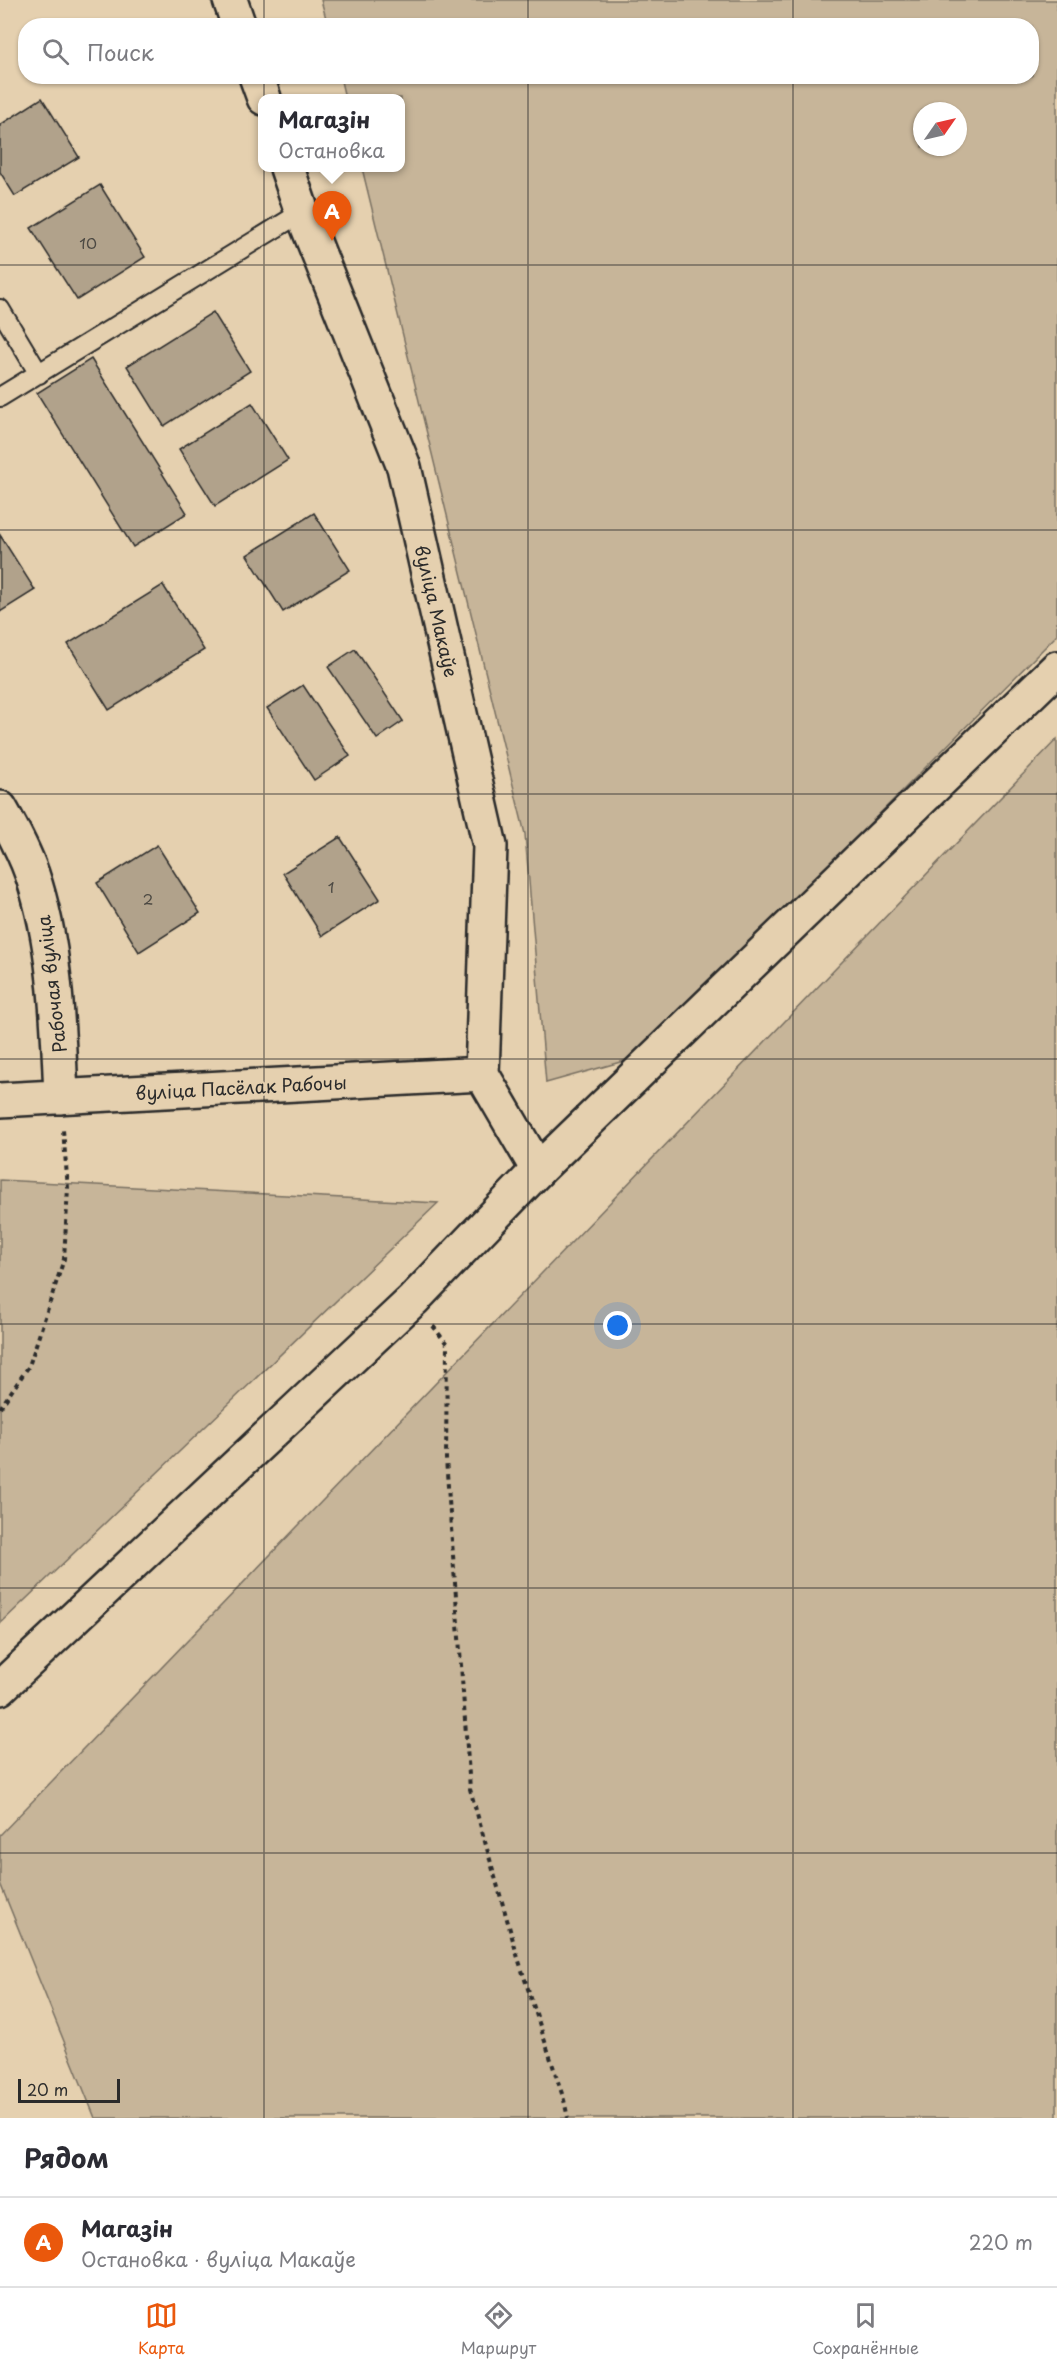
<!DOCTYPE html>
<html lang="ru">
<head>
<meta charset="utf-8">
<style>
	body { margin:0; font-family:"Playpen Sans",sans-serif; background:#f7f7f7; color:#2b2b33 }
	.compass { position:absolute; left:913px; top:102px; width:54px; height:54px; border-radius:50%; background:#fff; box-shadow:0 2px 4px #0004; rotate:56deg }
	.scale { position:absolute; left:18px; bottom:15px; width:102px; box-sizing:border-box; padding-left:6px; border:3px solid #2b2b2b; border-top:0; font-size:16px; line-height:21px; white-space:nowrap; color:#2b2b2b; -webkit-text-stroke:4px #e5d0af; paint-order:stroke }
	.you { position:absolute; left:618px; top:1326px; width:21px; height:21px; margin:-15px; border:4px solid #fff; border-radius:50%; background:#1a73e8; box-shadow:0 0 0 9px #1a73e833 }
	.badge { display:grid; place-items:center; width:39px; height:39px; border-radius:50%; background:#ea580c; color:#fff; font-size:20px; font-weight:700 }
	.pin { position:absolute; translate:-50% -50px; filter:drop-shadow(0 2px 3px #0008) }
	.pin::after { content:''; position:absolute; top:32px; width:21px; height:18px; background:inherit; clip-path:polygon(0 0,100% 0,50% 100%) }
	.popup { position:absolute; left:258px; top:94px; width:147px; height:78px; box-sizing:border-box; display:grid; place-content:center; border-radius:12px; background:#fff; filter:drop-shadow(0 2px 4px #0005); font-size:20px; white-space:nowrap; color:#7c7c81 }
	.popup b { font-size:22px; color:#2b2b33 }
	.popup::after { content:''; position:absolute; left:50%; top:100%; margin-left:-12px; border:12px solid transparent; border-top-color:#fff }
	.list { margin:0; padding:0; list-style:none }
	h2 { display:flex; justify-content:space-between; align-items:center; height:78px; margin:0; padding:0 24px; font-size:26px }
	h2 small { font-size:20px; font-weight:400; color:#7c7c81 }
	.list li { display:grid; grid-template-columns:39px 1fr auto; gap:18px; align-items:center; box-sizing:border-box; height:90px; padding:0 24px; border-top:2px solid #e1e1e2 }
	.list b { display:block; font-size:22px; white-space:nowrap }
	.list p { margin:0; font-size:20px; white-space:nowrap; color:#7c7c81 }
	.list em { font-size:20px; font-style:normal; color:#7c7c81 }
	.icon { flex:none; width:33px; height:33px; fill:none; stroke:currentColor; stroke-width:2; stroke-linecap:round; stroke-linejoin:round }
	.map { position:relative; flex:none; width:1057px; height:2118px; overflow:hidden }
	.search { position:absolute; background:#fff; box-shadow:0 2px 4px #0004; left:18px; right:18px; top:18px; height:66px; display:flex; align-items:center; gap:15px; box-sizing:border-box; padding:0 21px; border-radius:24px; color:#7c7c81; font-size:22px }
	.sheet { height:168px; background:#fff }
	nav { display:flex; justify-content:space-around; align-items:center; box-sizing:border-box; height:84px; border-top:2px solid #e1e1e2; background:#fff; font-size:16px; color:#7c7c81 }
	nav a { display:grid; justify-items:center; gap:3px }
	nav .on { color:#ea580c }
	.map>svg:first-child { display:block }
</style>
</head>
<body>
<div class="map">
<svg width="1057" height="2118" viewBox="0 0 1057 2118">
	<rect width="100%" height="100%" fill="#e5d0af"/>
	<filter id="ink" filterUnits="userSpaceOnUse"><feTurbulence type="fractalNoise" baseFrequency=".0167" numOctaves="2"/><feDisplacementMap in="SourceGraphic" scale="12" xChannelSelector="R" yChannelSelector="G"/><feConvolveMatrix kernelMatrix="1 2 1 2 8 2 1 2 1" color-interpolation-filters="sRGB"/></filter>
	<g filter="url(#ink)">
		<path fill="#c7b599" stroke="#797062" stroke-width="1.5" fill-rule="evenodd" d="M321,0h736v635l-419,422 -92,26 -21,-249 -163,-666h39v-70h-56l-5,-21 692,-1v-50h-704zM922,111h36v36h-36z
			M1057,739v1379h-962l-95,-235v-48z
			M0,1180l438,23 -438,421z"/>
		<path fill="#b1a28b" stroke="#2b2b2b" stroke-width="1.5" d="M42,98l37,59 -64,39 -15,-24v-47z
			M100,185l45,72 -68,43 -46,-72z
			M213,312l37,59 -86,55 -37,-60z
			M91,359l96,154 -54,34 -96,-154z
			M252,403l36,57 -73,46 -36,-57z
			M314,513l36,57 -67,42 -36,-57z
			M0,535l35,55 -35,22z
			M163,585l41,65 -95,60 -41,-66z
			M355,649l48,72 -26,18 -49,-72z
			M303,685l47,71 -36,24 -47,-72z
			M340,837l40,62 -58,37 -39,-63z
			M157,845l43,68 -61,39 -42,-69z"/>
		<g fill="none" stroke-linecap="round" stroke-linejoin="round">
			<defs>
				<path id="lane" d="M0,309l39,65
					M0,397l302,-185"/>
				<path id="street" d="M230,0l9,26
					M256,76l8,22
					M287,168l15,44 102,255 86,379 -8,228
					M0,808c12,21 24,43 32,66 24,71 26,148 29,223
					M482,1074l56,96
					M0,1100l482,-26"/>
				<path id="secondary" d="M0,1688l413,-388 125,-130 519,-502"/>
			</defs>
			<use href="#lane" stroke="#2b2b2b" stroke-width="22"/>
			<use href="#street" stroke="#2b2b2b" stroke-width="38"/>
			<use href="#secondary" stroke="#2b2b2b" stroke-width="38"/>
			<path stroke="#2b2b2b" stroke-width="4" stroke-dasharray="4.5 4.5" stroke-linecap="butt" d="M433,1326l14,18 -1,115 24,330 48,169 46,142 4,18
				M0,1408l29,-42 35,-107 4,-71 -5,-58"/>
			<use href="#lane" stroke="#e5d0af" stroke-width="18"/>
			<use href="#street" stroke="#e5d0af" stroke-width="33"/>
			<use href="#secondary" stroke="#e5d0af" stroke-width="33"/>
		</g>
	</g>
	<path fill="none" stroke="#2b2b2b" stroke-width="1.5" stroke-opacity="0.55" d="M264,0v26M528,0v26M793,0v26M264,76v2042M528,76v2042M793,76v2042M0,265h1057M0,530h1057M0,794h1057M0,1059h1057M0,1324h1057M0,1588h1057M0,1853h1057"/>
	<g text-anchor="middle" dominant-baseline="central" stroke-width="4.5" stroke-linejoin="round" paint-order="stroke">
		<g font-size="15" fill="#4c4943">
			<text x="88" y="242">10</text>
			<text x="331" y="886">1</text>
			<text x="148" y="898">2</text>
		</g>
		<g font-size="18" fill="#2b2b2b" stroke="#e5d0af">
			<text transform="translate(437 611) rotate(77)">вуліца Макаўе</text>
			<text transform="translate(51 984) rotate(-97)">Рабочая вуліца</text>
			<text transform="translate(241 1087) rotate(-3)">вуліца Пасёлак Рабочы</text>
		</g>
	</g>
</svg>
<svg class="compass" viewBox="-18 -18 36 36"><path d="M0-13l5 13h-10z" fill="#e53935"/><path d="M0 13l5-13h-10z" fill="#7c7c81"/></svg>
<div class="scale">20 m</div>
<div class="you"></div>
<div class="pin badge" style="left:332px;top:241px">A</div>
<div class="popup"><b>Магазін</b>Остановка</div>
<div class="search"><svg class="icon" aria-label="search" viewBox="0 0 24 24"><circle cx="10" cy="10" r="6"/><path d="M15 15l6 6"/></svg>Поиск</div>
</div>
<section class="sheet">
<h2>Рядом<small></small></h2>
<ul class="list">
<li><span class="badge">A</span><div><b>Магазін</b><p>Остановка · вуліца Макаўе</p></div><em>220 m</em></li>
</ul>
</section>
<nav>
<a class="on"><svg class="icon" aria-label="map" viewBox="0 0 24 24"><path d="M3 6l6-2 6 2 6-2v14l-6 2-6-2-6 2zM9 4v14M15 6v14"/></svg>Карта</a>
<a><svg class="icon" aria-label="directions" viewBox="0 0 24 24"><path d="M12 3l9 9-9 9-9-9zM9 14v-3h6M13 9l2 2-2 2"/></svg>Маршрут</a>
<a><svg class="icon" aria-label="saved" viewBox="0 0 24 24"><path d="M7 4h10v16l-5-4-5 4z"/></svg>Сохранённые</a>
</nav>
</body>
</html>
